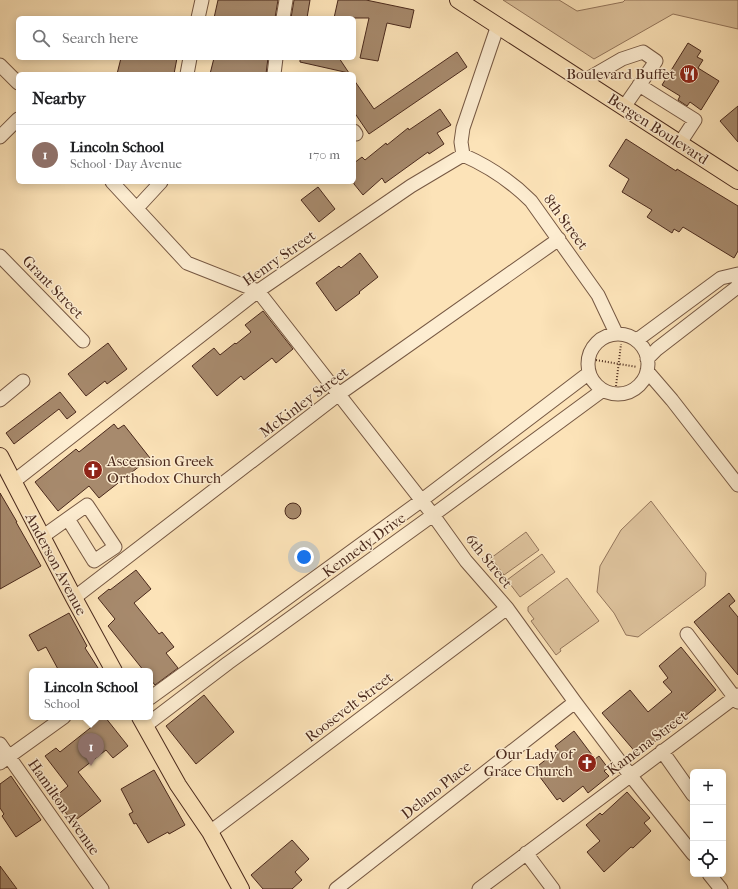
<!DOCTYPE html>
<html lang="en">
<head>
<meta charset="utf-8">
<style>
	body { margin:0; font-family:"IM FELL French Canon",serif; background:#f2f2f2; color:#202124 }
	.controls { position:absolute; right:12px; bottom:12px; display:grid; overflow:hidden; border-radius:6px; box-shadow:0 2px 10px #0003 }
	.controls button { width:36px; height:36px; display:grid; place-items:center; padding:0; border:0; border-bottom:1px solid #e0e0e0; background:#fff; color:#202124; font:20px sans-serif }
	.you { position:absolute; left:304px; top:557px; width:14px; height:14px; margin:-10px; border:3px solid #fff; border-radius:50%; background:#1a73e8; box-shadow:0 0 0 6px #1a73e833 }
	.badge { display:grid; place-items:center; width:26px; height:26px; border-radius:50%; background:#8f2418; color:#fff; font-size:13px; font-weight:700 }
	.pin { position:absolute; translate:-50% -33px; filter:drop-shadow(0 1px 2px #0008) }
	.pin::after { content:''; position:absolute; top:21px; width:14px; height:12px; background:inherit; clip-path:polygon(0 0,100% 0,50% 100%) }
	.popup { position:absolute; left:29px; top:668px; width:124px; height:52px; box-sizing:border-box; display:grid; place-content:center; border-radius:6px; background:#fff; filter:drop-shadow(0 1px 3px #0005); font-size:13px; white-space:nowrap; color:#757577 }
	.popup b { font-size:15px; color:#202124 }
	.popup::after { content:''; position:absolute; left:50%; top:100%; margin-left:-8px; border:8px solid transparent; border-top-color:#fff }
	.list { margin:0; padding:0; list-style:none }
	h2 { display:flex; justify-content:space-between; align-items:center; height:52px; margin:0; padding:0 16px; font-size:17px }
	h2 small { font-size:13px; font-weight:400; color:#757577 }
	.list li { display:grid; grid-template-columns:26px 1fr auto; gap:12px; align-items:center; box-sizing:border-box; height:60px; padding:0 16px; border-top:1px solid #e0e0e0 }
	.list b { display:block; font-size:15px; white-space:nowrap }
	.list p { margin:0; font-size:13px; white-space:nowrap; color:#757577 }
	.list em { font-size:13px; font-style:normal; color:#757577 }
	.icon { flex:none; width:22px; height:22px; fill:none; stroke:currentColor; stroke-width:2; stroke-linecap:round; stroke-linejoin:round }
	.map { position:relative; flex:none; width:738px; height:889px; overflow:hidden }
	.search { position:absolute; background:#fff; box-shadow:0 2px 10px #0003; left:16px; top:16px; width:340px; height:44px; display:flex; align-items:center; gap:10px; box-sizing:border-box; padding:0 14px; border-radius:6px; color:#757577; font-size:15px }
	.panel { position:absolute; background:#fff; box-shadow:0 2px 10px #0003; left:16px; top:72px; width:340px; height:112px; border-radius:6px }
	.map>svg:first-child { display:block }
</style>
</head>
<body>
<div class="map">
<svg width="738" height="889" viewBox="0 0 738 889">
	<rect width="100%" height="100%" fill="#fce3b8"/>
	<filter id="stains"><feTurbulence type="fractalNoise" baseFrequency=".005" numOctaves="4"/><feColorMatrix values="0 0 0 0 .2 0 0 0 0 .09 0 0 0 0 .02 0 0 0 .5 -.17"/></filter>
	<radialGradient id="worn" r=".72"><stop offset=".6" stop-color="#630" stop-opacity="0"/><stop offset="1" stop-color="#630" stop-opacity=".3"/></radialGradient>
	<path fill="#dec39d" stroke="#94765c" d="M503,0h56l18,11 46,-9 2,-2h113v29l-65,-15 -79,45z
		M651,501l55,72 -1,13 -67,51 -12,-2 -12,-22 -17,-21 3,-26 21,-36z
		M526,532l13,18 -35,25 -13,-17z
		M542,554l13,18 -35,25 -13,-17z
		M567,578l32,43 -39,28 1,2 -5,4 -25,-34 3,-2 -6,-8v-4z"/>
	<path fill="#a78a6d" stroke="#4a291c" d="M218,0h60l-3,18h-61z
		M294,0h16l-3,18h-16z
		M338,0h28l48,10 -4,18 -23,-5 -9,38 -18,-3 9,-40h-35z
		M688,43l13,8 -4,6 6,3 -5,8 21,13 -18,29 -11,-8 -3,4 -9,-6 2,-4 -18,-11z
		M457,52l10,15 -98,67 -15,-22v-32l20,29z
		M121,58h56l-3,16h-57z
		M214,58h54l-2,16h-56z
		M300,58h39l10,15 -49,-11z
		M738,106v36l-18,-21z
		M440,109l11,16 -14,8 7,11 -15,10 -1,-2 -43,31 -3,-5 -19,17 -9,-11v-21l8,-6 3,3 21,-17 1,2 21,-17 1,2z
		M626,139l50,32 1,-2 61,37v45l-4,7 -51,-31 -4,5 -5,-3 -2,4 -25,-16 5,-7 -30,-18 7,-13 -20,-13z
		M318,187l17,22 -16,13 -18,-22z
		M360,253l18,24 -19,15 1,1 -24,18 -20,-28 23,-17 2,2z
		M263,311l30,38 -17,14 -4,-5 -28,22 -3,-4 -24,20 -25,-30 22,-18 6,7 15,-12 1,1 15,-12 -6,-7z
		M108,343l19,26 -20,15 -2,-3 -19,15 -18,-22z
		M60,392l16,20 -9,7 -8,-10 -45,35 -8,-11z
		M114,424l4,5 6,-4 26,33 -51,40 -10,-12 -31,25 -23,-29 41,-33 3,3z
		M0,493l17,29h-1l25,44 -41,23z
		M285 511a8 8 0 1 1 16 0a8 8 0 1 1-16 0Z
		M136,570l15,19 -17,14 25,31 3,-2 12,15 -8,6 12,15 -23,17 -5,-6v-8h-6l-36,-45 7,-7 -17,-21 11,-9 1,1z
		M729,593l6,8 -6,5 9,11v58l-44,-53z
		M69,613l18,33 -2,2 15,23h-41l-13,-24 -8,4 -9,-16z
		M681,647l35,43 -65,55 -1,-1 -13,10 -35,-41 28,-23 18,22 24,-20 -9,-10 5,-4 -9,-12z
		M204,695l30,37 -38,32 -30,-38z
		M100,717h5l23,29 -15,12 -7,-8 -28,22 23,29 -28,21 -19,-24 14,-12 -23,-30 11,-8 4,4 34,-27 -1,-2z
		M574,731l21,28 4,-3 9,12 -4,3 5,5 -21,17 -5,-7 -20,16 -3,-4 -3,2 -23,-31 24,-19 -3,-4z
		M154,770l31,55 -16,9 -1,-2 -20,11 -12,-20 -2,1 -5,-10 4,-2 -12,-23z
		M11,776l30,44 -25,17 -14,-21 2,-2 -4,-6v-24z
		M627,792l23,26 -6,5 7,8 -18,17 -2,-1 -27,25 -17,-20 13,-11 -14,-16 14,-12 2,2z
		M292,840l17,19 -14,13 7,8 -10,9h-29l-12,-14z
		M0,866l17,23h-17z"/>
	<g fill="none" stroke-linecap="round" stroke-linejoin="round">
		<defs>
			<path id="minor" d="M198,18l4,-18
				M283,18l3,-18
				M0,65l18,18
				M187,74l3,-16
				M274,74l2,-16
				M584,81l38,-22 21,-7 13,9 -32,46
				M639,85l56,35 -15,23
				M354,131l2,3
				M0,137l18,-18
				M463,155c25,11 49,27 68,46l67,94 18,38
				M112,182l75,81 71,28 175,224 33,46 41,47 68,94 55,73 63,79
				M137,208l24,-26
				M0,256l83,85
				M588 364a30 30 0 1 1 60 0a30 30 0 1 1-60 0Z
				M637,340l84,-62 17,-4
				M647,359l10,-10 79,-61 2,-3
				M647,371l25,29 66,85
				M0,400l23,-19
				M13,482l245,-191 153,-105 52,-31 -2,-13 2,-14 35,-103
				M42,537l45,-32 28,42 -21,14 -26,-42
				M74,598l265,-204 220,-155
				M687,634l51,68
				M150,698l268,-195 171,-130
				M145,726l83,-63 205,-148 170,-125
				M0,744l102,145
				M662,751l31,44
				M0,763l64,-46
				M210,832l297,-224
				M526,853l27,36
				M709,874l12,15
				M336,889l239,-187
				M479,889l259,-194"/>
			<path id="major" d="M458,0l280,181
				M0,456l74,142 40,73
				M140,717l38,68 32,47 31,57"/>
		</defs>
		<use href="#minor" stroke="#765843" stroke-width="15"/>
		<use href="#major" stroke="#4a291c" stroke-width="18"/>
		<path stroke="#4a291c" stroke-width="2" stroke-dasharray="1 2" stroke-linecap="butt" d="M596,360l41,7
			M616,386l5,-42"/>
		<use href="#minor" stroke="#fdedd1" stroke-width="13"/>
		<use href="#major" stroke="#fce3b8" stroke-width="16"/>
	</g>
	<defs>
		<symbol id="restaurant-disc" viewBox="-11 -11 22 22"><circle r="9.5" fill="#8f2418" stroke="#fdedd1"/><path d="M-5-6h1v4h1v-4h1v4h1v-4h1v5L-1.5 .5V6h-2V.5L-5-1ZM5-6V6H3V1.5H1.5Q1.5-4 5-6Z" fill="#fff"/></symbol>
		<symbol id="church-disc" viewBox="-11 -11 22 22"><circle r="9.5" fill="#8f2418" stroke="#fdedd1"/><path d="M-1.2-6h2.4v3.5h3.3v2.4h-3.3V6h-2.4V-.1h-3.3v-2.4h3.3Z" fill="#fff"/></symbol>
	</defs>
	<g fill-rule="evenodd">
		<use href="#restaurant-disc" x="678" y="63" width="22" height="22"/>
		<use href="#church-disc" x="82" y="459" width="22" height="22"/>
		<use href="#church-disc" x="576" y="752" width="22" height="22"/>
	</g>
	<g text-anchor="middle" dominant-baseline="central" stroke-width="3" stroke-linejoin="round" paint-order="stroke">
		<g font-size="15" fill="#4a291c" stroke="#fdedd1" text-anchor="end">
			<text x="675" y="74">Boulevard Buffet</text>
			<text x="107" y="461" text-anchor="start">Ascension Greek<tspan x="107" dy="17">Orthodox Church</tspan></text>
			<text x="573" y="754">Our Lady of<tspan x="573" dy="17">Grace Church</tspan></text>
		</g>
		<g font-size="15" fill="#4a291c" stroke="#fdedd1">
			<text transform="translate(658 129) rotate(33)">Bergen Boulevard</text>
			<text transform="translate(566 222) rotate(54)">8th Street</text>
			<text transform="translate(279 258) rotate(-35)">Henry Street</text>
			<text transform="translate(53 287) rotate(46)">Grant Street</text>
			<text transform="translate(304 402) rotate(-37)">McKinley Street</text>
			<text transform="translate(364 545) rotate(-36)">Kennedy Drive</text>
			<text transform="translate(489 561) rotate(51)">6th Street</text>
			<text transform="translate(56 564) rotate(62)">Anderson Avenue</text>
			<text transform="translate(349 707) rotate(-37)">Roosevelt Street</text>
			<text transform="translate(647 743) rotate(-37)">Kamena Street</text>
			<text transform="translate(436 790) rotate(-38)">Delano Place</text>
			<text transform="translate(64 807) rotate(55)">Hamilton Avenue</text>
		</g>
	</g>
	<rect width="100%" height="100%" filter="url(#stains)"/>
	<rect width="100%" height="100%" fill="url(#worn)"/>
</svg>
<div class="controls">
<button>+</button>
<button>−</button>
<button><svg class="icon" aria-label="locate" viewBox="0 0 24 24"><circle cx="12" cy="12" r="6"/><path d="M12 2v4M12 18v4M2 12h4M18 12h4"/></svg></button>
</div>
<div class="you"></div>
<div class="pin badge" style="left:91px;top:766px;background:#8d6e63">1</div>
<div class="popup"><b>Lincoln School</b>School</div>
<div class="search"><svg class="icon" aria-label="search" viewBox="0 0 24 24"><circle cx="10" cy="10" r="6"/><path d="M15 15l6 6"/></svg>Search here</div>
<section class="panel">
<h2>Nearby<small></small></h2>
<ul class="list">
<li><span class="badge" style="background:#8d6e63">1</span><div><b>Lincoln School</b><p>School · Day Avenue</p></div><em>170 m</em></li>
</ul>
</section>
</div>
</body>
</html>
